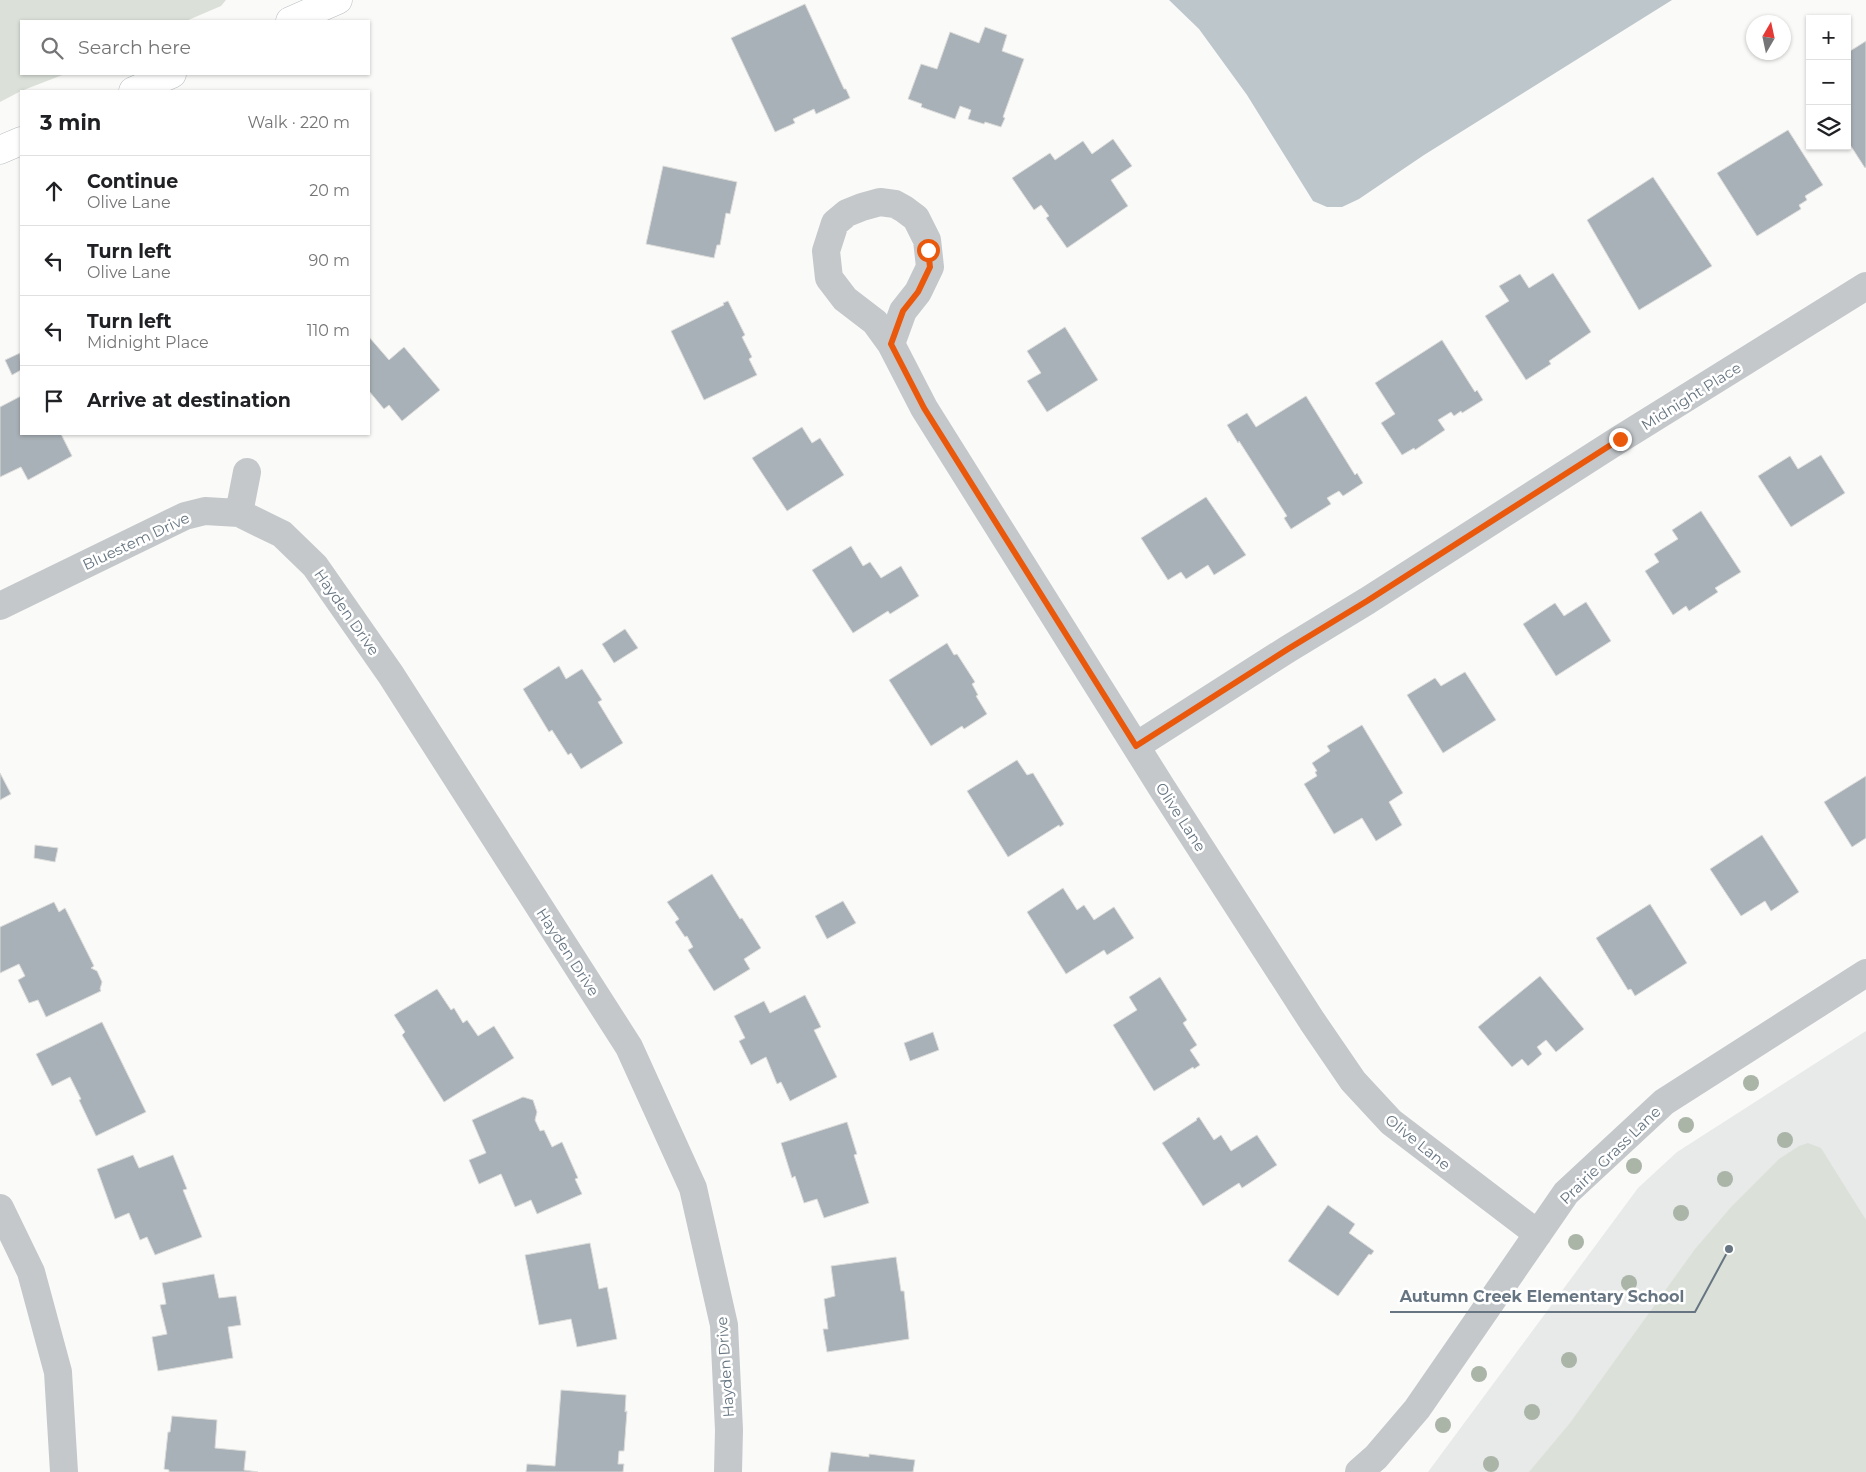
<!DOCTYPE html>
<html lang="en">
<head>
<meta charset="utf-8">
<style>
	body { margin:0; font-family:Montserrat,sans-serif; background:#f2f2f2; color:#202124 }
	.controls { position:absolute; right:15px; top:15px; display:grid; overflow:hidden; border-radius:0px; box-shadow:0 1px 4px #0004 }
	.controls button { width:45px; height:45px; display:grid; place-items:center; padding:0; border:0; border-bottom:1px solid #e0e0e0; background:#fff; color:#202124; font:25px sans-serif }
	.compass { position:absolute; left:1746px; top:15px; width:45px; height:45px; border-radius:50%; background:#fff; box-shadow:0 1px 4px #0004; rotate:9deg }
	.stop { position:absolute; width:15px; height:15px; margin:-11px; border:4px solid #ea580c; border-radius:50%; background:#fff }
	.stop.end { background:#ea580c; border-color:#fff; box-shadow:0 1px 5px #0008 }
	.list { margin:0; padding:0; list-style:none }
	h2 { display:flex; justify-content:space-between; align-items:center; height:65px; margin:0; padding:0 20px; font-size:21px }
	h2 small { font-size:16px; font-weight:400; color:#757577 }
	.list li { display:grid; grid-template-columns:32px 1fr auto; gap:15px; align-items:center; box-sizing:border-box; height:70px; padding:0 20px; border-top:1px solid #e0e0e0 }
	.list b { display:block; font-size:19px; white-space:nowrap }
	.list p { margin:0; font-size:16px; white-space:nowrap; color:#757577 }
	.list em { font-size:16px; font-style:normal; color:#757577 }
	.icon { flex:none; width:28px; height:28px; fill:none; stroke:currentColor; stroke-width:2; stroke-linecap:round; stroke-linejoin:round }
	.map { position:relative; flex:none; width:1866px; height:1472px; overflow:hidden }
	.search { position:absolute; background:#fff; box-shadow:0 1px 4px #0004; left:20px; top:20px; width:350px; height:55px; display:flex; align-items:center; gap:12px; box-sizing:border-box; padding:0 18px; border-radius:0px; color:#757577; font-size:19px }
	.panel { position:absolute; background:#fff; box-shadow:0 1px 4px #0004; left:20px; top:90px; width:350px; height:345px; border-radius:0px }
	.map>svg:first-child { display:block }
</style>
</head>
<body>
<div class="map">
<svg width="1866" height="1472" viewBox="0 0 1866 1472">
	<rect width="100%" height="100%" fill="#fafaf8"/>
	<path fill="#e8e9e9" d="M1866,1031v441h-438l210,-284 39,-36z"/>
	<path fill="#dbe1d9" d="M0,0h226l-5,6 -35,15h-165v53h44l-44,17 -21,11z
		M1808,1143l13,5 45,72v252h-337l41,-49 125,-174 37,-43 47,-47 20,-13z"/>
	<path fill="#bdc6cb" d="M1169,0h503l-248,155 -65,44 -17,8h-15l-14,-6 -66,-106 -48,-66z"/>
	<path fill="#a8b1b7" stroke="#dcdcda" d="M805,4l39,85h2l4,9 -34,16 -2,-5 -21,10 2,4 -20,9 -44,-94z
		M985,27l22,8 -5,16 22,8 -21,58 2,1 -4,9 -16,-5 -1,2 -16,-5 3,-9 -11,-4 -5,13 -34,-12 1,-3 -14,-5 13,-35 16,5 13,-37 29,11z
		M1866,41v126l-1,1 -18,-28v-87z
		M1788,130l35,55 -18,11 2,4 -8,5 2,4 -44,27 -40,-63z
		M1113,139l19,27 -21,14 17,26 -61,42 -21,-30 3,-2 -8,-11 -7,5 -22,-32 38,-25 5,7 28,-19 9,13z
		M663,166l74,16 -7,32 -4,-1 -6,32h-3l-3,13 -68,-14z
		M1653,177l59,89 -73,44 -52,-90z
		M1553,273l38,59 -42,29 2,3 -25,16 -41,-64 24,-15 -10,-15 21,-12 9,14z
		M728,301l17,34 -3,2 10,20 -3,2 8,16 -53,25 -33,-69 53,-26 -1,-2z
		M1065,327l33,53 -51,32 -20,-31 14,-8 -14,-22z
		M369,337l20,23 15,-13 36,43 -38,31 -13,-16 -5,4 -15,-18z
		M1442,340l33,52 2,-2 6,10 -21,13 -1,-2 -7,5 -3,-4 -13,8 7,10 -30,20 -1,-2 -12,7 -21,-32 14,-9 -20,-31z
		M20,353l1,17 -9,5 -7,-15z
		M21,396v38h40l11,22 -44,24 -7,-13 -21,10v-70z
		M1306,396l49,79 2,-2 6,10 -20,13 -4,-5 -12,7 4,6 -40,25 -7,-11 3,-2 -48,-75 -1,2 -11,-18 20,-12 9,14z
		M802,427l10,16 8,-5 24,37 -57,36 -35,-53z
		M1821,455l24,38 -54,34 -33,-51 32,-20 8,13z
		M1206,497l40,58 -32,20 -6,-10 -22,14 -5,-7 -13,8 -27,-42z
		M1701,511l40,61 -26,16 3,4 -29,19 -3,-5 -13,9 -28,-44 14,-9 -5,-8 24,-15 -6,-9z
		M851,546l12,20 7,-4 11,16 20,-12 18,30 -29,18 -2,-3 -35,22 -41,-63z
		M1586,602l25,39 -55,35 -33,-52 32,-21 9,13z
		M625,629l13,19 -24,15 -12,-19z
		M947,643l7,12 3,-1 18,28 -3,2 6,11 -2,1 11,18 -23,15 -2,-3 -31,20 -42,-66z
		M559,666l7,13 16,-10 20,31 -4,2 25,41 -42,26 -10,-16 -3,2 -16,-25 -3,2 -26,-43z
		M1465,672l31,48 -53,33 -36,-58 28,-17 6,8z
		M1362,725l41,68 -14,9 13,23 -26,16 -14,-23 -28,16 -30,-50 13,-8 -2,-4 2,-1 -5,-8 18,-12 -3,-5z
		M1017,760l10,15 6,-2 31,51 -4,3 -1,-2 -51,32 -41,-66z
		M0,773l11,21 -11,6z
		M1866,776v62l-14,9 -28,-45z
		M1762,835l37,57 -28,19 -6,-10 -24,15 -31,-47z
		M35,845l23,3 -3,14 -21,-4z
		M712,874l28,45 2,-1 19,30 -17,11 6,10 -36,22 -26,-41 5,-3 -6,-11 -2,1 -10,-15 4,-3 -12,-17z
		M1063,888l14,22 7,-5 10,15 20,-13 20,31 -27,17 -3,-5 -38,24 -39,-62z
		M843,901l13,22 -29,16 -12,-23z
		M54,902l5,10 6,-4 29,58 -3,2 6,3 5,11 -2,7 1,2 -55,26 -8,-17 -9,3 -11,-23 7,-4 -6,-12 -19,9v-46z
		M1650,904l37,59 -52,33 -4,-7 -3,1 -32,-52z
		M1540,976l44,53 -28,23 -10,-12 -9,7 5,7 -14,12 -6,-7 -10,8 -34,-40z
		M1160,977l27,43 -4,3 14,22 -7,5 10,15 -6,4 -1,-2 -39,24 -41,-66 24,-15 -8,-13z
		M437,989l14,21 3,-2 9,15 4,-3 11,16 16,-10 20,32 -70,44 -42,-67 3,-3 -11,-17z
		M805,995l16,32 -7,3 23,47 -47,24 -9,-19 -4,2 -11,-27 -15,8 -12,-24 6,-3 -11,-22 30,-15 6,12z
		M102,1022l44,90 -50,24 -17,-36 2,-1 -11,-22 -18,9 -16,-32z
		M933,1032l6,18 -29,11 -6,-18z
		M523,1097l10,3 4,12 -2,8 5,11 4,-1 8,17 10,-5 16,36 -3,1 7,15 -45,20 -6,-14 -16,7 -14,-33 -22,10 -10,-24 17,-7 -14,-33z
		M1199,1117l15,23 7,-5 10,16 26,-16 20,30 -35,23 -3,-5 -36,23 -41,-63 35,-23 -1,-1z
		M847,1122l10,32 -3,1 15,48 -45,15 -7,-19 -13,4 -9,-27 -3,2 -11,-35z
		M133,1155l6,13 34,-13 14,34 -4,1 19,47 -47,18 -8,-18 -7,3 -11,-27 -14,6 -18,-50z
		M1328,1205l27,19 -6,9 25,18 -3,4 -2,-1 -31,42 -50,-35z
		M590,1243l9,46 8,-2 10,52 -40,8 -6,-28 -32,6 -14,-70z
		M896,1257l5,34h3l5,48 -82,13 -4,-23h5l-4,-30 11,-3 -4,-30z
		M214,1274l5,24 17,-2 5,29 -13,2 5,31 -75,13 -6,-34 15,-3 -7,-29 6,-1 -4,-21z
		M561,1390l65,5 -1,17 2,-1 -3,40h-5l-1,13h6l-1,8h-97l1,-8 28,2z
		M172,1416l45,4 -2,28 31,3 -2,19 14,2h-89v-2l-5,-1 4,-37h2z
		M831,1452l38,5v-3l46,6 -2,12h-85z"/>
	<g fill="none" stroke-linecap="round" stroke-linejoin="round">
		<defs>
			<path id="secondary" d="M290,21l48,-21
				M133,91l39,-17
				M0,150l21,-9"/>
		</defs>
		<use href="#secondary" stroke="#b8bdc1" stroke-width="29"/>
		<path stroke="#c4c8cb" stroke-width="28" d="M891,344l12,-33 15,-19 12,-25 -3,-27 -11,-22 -12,-9 -9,-5 -15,-2 -18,5 -15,6 -12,10 -9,28 3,27 16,21 30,23 16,22 33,64 238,380 150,233 41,60 38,41 147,112
			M239,513l8,-41
			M0,606l185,-90 20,-5 34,2 43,21 33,32 76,109 238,372 64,141 31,137 5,105 -1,42
			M1136,746l152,-97 79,-48 253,-162 246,-153
			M0,1208l31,64 27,100 6,100
			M1359,1472l17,-15 41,-48 149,-216 98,-91 202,-129"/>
		<use href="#secondary" stroke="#fff" stroke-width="28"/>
	</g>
	<g fill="#aab4a7">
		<circle cx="1751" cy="1083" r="8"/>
		<circle cx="1686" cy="1125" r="8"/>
		<circle cx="1785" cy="1140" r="8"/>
		<circle cx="1634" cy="1166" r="8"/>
		<circle cx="1725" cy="1179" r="8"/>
		<circle cx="1681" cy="1213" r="8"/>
		<circle cx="1576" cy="1242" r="8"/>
		<circle cx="1629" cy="1283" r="8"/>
		<circle cx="1569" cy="1360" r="8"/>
		<circle cx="1479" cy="1374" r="8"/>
		<circle cx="1532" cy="1412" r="8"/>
		<circle cx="1443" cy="1425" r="8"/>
		<circle cx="1491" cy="1464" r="8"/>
	</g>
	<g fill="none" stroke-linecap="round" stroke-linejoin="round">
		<path stroke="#ea580c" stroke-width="6" d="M928,250l2,17 -12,25 -15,19 -12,33 33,64 212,338 152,-97 79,-48 253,-162"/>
	</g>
	<g text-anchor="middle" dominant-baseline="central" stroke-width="5" stroke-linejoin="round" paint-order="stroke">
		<g font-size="15" fill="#667581" stroke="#fff">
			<text transform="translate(1691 396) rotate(-32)">Midnight Place</text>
			<text transform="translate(136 541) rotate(-25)">Bluestem Drive</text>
			<text transform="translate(347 612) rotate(55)">Hayden Drive</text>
			<text transform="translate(1181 817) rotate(57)">Olive Lane</text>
			<text transform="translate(568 952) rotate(57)">Hayden Drive</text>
			<text transform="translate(1418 1142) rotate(39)">Olive Lane</text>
			<text transform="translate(1610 1155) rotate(-44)">Prairie Grass Lane</text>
			<text transform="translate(725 1367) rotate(-94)">Hayden Drive</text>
		</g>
	</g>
	<path fill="none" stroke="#667581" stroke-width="2" d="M1729 1249L1695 1312H1390"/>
	<circle fill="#667581" stroke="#fff" stroke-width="2" cx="1729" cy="1249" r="5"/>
	<g font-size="16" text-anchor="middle" font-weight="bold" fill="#667581" stroke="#fff" stroke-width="5" stroke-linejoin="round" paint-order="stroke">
		<text x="1542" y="1302">Autumn Creek Elementary School</text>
	</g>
</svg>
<div class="controls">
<button>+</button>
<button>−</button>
<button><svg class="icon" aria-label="layers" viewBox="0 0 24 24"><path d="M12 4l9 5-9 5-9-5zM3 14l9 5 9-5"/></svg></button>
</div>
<svg class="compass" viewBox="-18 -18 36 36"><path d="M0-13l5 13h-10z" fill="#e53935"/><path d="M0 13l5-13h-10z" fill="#757577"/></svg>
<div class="stop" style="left:928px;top:250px"></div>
<div class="stop end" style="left:1620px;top:439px"></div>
<div class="search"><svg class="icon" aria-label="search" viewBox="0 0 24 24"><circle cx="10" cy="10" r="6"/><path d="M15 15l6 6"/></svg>Search here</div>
<section class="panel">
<h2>3 min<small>Walk · 220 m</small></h2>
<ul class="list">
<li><svg class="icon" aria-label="ahead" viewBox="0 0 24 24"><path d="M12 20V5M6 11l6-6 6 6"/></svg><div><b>Continue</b><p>Olive Lane</p></div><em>20 m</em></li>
<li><svg class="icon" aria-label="left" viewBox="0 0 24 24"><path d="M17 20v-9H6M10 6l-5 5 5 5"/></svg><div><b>Turn left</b><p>Olive Lane</p></div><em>90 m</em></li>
<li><svg class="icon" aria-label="left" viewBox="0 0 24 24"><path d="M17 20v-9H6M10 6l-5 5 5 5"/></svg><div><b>Turn left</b><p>Midnight Place</p></div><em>110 m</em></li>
<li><svg class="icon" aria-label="arrive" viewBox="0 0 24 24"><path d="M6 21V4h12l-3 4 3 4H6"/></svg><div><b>Arrive at destination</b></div></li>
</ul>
</section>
</div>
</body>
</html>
